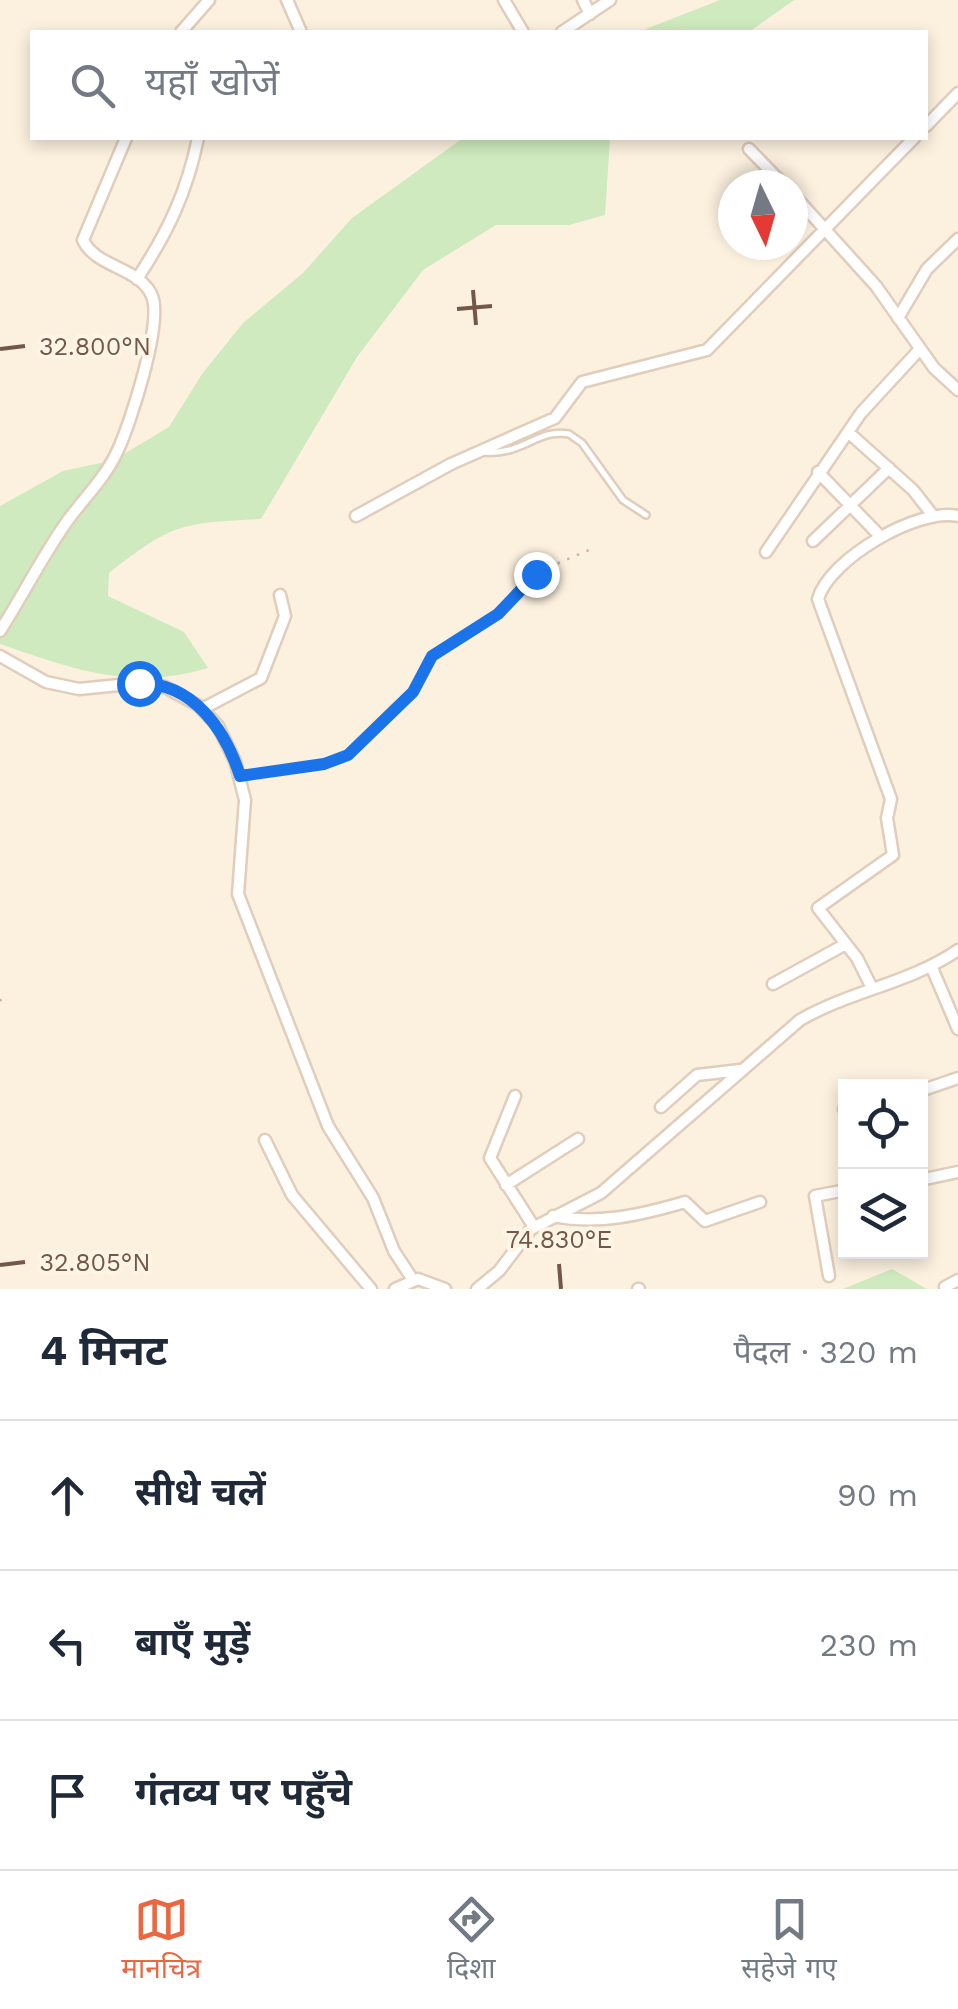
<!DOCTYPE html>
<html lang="hi">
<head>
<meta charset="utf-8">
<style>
	body { margin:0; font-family:"Work Sans","Noto Sans Devanagari",sans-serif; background:#f2f2f3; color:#1f2937 }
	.controls { position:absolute; right:30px; bottom:30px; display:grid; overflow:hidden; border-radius:0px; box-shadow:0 5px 15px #0003 }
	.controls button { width:90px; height:90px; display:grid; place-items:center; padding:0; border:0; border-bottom:2px solid #e0e1e3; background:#fff; color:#1f2937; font:50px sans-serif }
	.compass { position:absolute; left:718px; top:170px; width:90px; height:90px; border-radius:50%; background:#fff; box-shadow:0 5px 15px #0003; rotate:175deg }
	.stop { position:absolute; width:30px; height:30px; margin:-22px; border:8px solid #1a73e8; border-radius:50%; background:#fff }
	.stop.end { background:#1a73e8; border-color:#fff; box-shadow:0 2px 10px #0008 }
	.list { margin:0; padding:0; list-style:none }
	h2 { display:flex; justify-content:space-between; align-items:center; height:130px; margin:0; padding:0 40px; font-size:42px }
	h2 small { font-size:32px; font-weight:400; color:#747a83 }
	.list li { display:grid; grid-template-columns:65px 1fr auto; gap:30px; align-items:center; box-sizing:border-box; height:150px; padding:0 40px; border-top:2px solid #e0e1e3 }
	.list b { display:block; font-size:38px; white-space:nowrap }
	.list em { font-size:32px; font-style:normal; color:#747a83 }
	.icon { flex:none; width:55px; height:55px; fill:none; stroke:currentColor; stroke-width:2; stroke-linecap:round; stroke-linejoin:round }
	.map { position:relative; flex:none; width:958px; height:1289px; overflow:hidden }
	.search { position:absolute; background:#fff; box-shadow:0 5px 15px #0003; left:30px; right:30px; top:30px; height:110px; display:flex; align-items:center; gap:25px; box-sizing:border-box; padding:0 35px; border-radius:0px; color:#747a83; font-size:38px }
	.sheet { height:580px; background:#fff }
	nav { display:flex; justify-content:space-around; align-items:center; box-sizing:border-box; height:140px; border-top:2px solid #e0e1e3; background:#fff; font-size:28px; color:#747a83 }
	nav a { display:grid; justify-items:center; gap:5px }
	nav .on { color:#e96841 }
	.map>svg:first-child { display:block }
</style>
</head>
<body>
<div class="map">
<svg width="958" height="1289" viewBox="0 0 958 1289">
	<rect width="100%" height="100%" fill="#fcf1df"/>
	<path fill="#cfeabe" d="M720,0h74l-45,32h-111z
		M463,138h147l-5,77 -36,10h-73l-73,45 -66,87 -96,162c-80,4 -88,4 -152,54l-1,23 76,36 24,36c-77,23 -135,1 -208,-24v-138l63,-35 51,-11 55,-33 33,-53 41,-51 60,-50 49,-55z
		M892,1269l35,20h-84z"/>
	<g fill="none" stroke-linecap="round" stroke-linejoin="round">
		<defs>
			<path id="service" d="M482,452c42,4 55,-24 87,-18l13,9 41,57 23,15"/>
			<path id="minor" d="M287,0l14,32
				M504,0l19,32
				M583,0l7,14
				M181,32l28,-32
				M562,32l48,-32
				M926,126l32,-33
				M749,149l35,36
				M793,194l83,92 58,82 24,22
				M137,279c31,-47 50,-87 61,-141
				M898,318l29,-49 31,-30
				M848,432l65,58 18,23
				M818,472l62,64
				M356,516l95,-52 104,-46 27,-36 125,-32 207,-212
				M813,541l76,-73
				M766,552l95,-139 59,-64
				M0,631c23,-36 43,-76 68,-111 17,-23 37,-42 49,-68 13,-27 46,-129 35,-156 -12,-29 -56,-28 -69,-56l43,-102
				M0,656l46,26 33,7 60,-6 26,4 34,19 19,20 17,35 10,39 -7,94 90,232 45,72 21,53 19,29
				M202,709l59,-31 24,-62 -5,-21
				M932,968l26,61
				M773,984l71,-39
				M872,988l-15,-30 -39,-50 75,-53 -6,-37 4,-19 -73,-200c11,-40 101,-92 140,-83
				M920,1091l38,-13
				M515,1096l-25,62 44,69
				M661,1107l36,-32 43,-5
				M844,1109l2,-1
				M265,1140l27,55 79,94
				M920,1180l38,-8
				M506,1185l72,-46
				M553,1216c45,9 88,-1 132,-14l20,19 55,-19
				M829,1276l-14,-80 31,-6
				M945,1287l13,-7
				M395,1289l23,-10 27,10
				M477,1289l22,-18 32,-42 70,-36 199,-173c50,-29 110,-37 158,-70
				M638,1289h1"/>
		</defs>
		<use href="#service" stroke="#e0cdbb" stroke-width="10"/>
		<use href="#minor" stroke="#e0cdbb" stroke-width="15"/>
		<path stroke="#d6b29a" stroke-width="2.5" stroke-dasharray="2.5 8" stroke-linecap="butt" d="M251,775l73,-10 24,-10 65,-62 19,-37 66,-42 42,-43 56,-24
			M0,999l4,9"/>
		<use href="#service" stroke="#fff" stroke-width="5"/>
		<use href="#minor" stroke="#fff" stroke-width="10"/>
	</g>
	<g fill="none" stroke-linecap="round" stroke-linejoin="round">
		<path stroke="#1a73e8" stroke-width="12" d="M139,683c54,0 86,46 101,93l84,-12 24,-9 65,-63 19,-36 66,-42 38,-40"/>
	</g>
	<path fill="none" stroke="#735747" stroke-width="4" d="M473,290l3,35M457,309l35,-3M0,349l25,-3M559,1264l2,25M0,1265l25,-3"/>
	<g font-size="25" text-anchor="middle" fill="#735747" stroke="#fff5e6" stroke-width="8" stroke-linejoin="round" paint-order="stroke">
		<text x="95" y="355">32.800°N</text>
		<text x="559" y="1248">74.830°E</text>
		<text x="95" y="1271">32.805°N</text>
	</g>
</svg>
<div class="controls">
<button><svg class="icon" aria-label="locate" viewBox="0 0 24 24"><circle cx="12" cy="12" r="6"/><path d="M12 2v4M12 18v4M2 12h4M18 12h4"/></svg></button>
<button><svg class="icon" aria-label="layers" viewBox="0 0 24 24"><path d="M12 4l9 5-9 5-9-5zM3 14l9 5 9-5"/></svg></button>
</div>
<svg class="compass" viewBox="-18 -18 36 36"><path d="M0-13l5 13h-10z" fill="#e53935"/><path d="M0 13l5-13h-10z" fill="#747a83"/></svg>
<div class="stop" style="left:139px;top:683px"></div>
<div class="stop end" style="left:536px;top:574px"></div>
<div class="search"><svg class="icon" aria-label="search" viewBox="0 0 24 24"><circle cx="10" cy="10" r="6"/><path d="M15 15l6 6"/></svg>यहाँ खोजें</div>
</div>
<section class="sheet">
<h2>4 मिनट<small>पैदल · 320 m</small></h2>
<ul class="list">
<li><svg class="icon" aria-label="ahead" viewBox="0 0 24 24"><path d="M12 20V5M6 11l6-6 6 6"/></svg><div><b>सीधे चलें</b></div><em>90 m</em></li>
<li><svg class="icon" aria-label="left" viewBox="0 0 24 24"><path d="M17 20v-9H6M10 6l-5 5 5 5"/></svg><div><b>बाएँ मुड़ें</b></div><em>230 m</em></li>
<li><svg class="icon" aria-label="arrive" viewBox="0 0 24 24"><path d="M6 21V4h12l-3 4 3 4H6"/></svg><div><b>गंतव्य पर पहुँचे</b></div></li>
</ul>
</section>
<nav>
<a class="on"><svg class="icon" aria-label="map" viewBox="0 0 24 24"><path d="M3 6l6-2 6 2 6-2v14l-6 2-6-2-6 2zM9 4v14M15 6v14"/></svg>मानचित्र</a>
<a><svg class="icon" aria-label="directions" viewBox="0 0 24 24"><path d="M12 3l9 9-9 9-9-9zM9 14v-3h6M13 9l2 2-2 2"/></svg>दिशा</a>
<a><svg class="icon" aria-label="saved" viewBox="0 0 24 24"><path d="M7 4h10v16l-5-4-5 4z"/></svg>सहेजे गए</a>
</nav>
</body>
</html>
